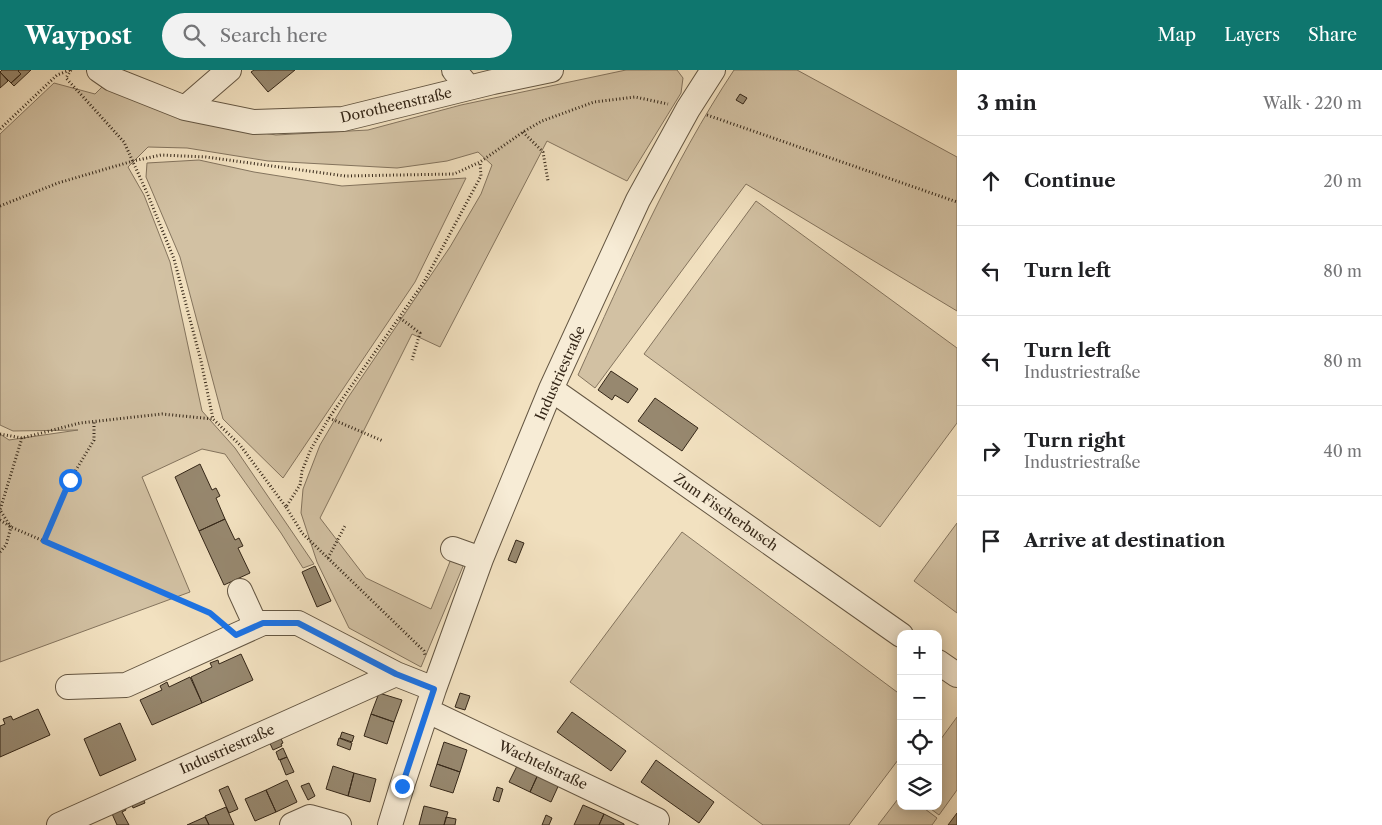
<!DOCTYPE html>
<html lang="en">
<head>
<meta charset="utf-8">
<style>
	body { margin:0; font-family:"Libre Caslon Text",serif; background:#f2f2f2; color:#202124 }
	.controls { position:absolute; right:15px; bottom:15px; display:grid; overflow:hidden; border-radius:10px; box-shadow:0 2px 12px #0003 }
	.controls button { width:45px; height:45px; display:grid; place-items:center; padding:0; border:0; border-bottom:1px solid #e0e0e0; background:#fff; color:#202124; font:25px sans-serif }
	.stop { position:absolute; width:15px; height:15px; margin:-11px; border:4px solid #1a73e8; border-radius:50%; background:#fff }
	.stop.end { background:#1a73e8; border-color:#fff; box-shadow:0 1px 5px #0008 }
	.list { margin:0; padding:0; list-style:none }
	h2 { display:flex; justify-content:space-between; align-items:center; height:65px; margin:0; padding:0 20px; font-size:21px }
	h2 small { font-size:16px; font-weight:400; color:#757577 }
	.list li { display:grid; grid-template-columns:32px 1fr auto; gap:15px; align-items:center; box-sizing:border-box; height:90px; padding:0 20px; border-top:1px solid #e0e0e0 }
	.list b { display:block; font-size:19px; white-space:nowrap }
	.list p { margin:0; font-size:16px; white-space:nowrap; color:#757577 }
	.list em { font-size:16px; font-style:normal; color:#757577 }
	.icon { flex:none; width:28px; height:28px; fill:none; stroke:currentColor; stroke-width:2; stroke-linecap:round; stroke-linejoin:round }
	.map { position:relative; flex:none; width:957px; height:755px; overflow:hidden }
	header { display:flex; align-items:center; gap:30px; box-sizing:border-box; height:70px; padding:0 25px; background:#0f766e; color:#fff }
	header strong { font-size:24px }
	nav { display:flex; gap:28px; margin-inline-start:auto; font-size:18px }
	.search { width:350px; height:45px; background:#f2f2f2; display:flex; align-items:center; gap:12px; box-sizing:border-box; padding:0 18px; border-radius:28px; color:#757577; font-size:19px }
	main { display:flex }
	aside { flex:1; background:#fff }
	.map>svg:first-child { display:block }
</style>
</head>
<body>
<header>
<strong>Waypost</strong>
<div class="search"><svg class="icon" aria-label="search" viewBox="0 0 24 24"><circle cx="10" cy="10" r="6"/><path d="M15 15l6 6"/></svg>Search here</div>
<nav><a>Map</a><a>Layers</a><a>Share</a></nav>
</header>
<main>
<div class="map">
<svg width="957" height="755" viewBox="0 0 957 755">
	<rect width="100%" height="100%" fill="#f2e1c0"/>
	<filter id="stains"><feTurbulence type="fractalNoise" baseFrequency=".004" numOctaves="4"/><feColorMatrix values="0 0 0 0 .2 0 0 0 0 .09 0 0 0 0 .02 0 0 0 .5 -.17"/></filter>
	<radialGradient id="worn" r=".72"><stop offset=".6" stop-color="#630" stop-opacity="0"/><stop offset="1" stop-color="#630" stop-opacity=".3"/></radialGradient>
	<path fill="#d2c1a3" stroke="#84745e" d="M626,0h51l6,8 -2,15 -54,88 -80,-40 -107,206 -28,-13 -92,184 46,60 65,31 20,-50 13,5 -43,103 -72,-39 -32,-66 -16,-49 2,-24 17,-44 27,-46 103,-152 31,-53 11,-29 -14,-13 -31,9 -50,7 -129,-7 -81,-13 -39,-1 -20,20 16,28 26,67 32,149 33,37 79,116 -11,4 -22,-35 -56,-79 -23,-5 -60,28 48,115 -190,70v-228l9,6 69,-10 -65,1 -13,-6v-291l54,-51 41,11 8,-8 123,41 50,8 92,-5 93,-25z
		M734,0h63l160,87v154l-211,-127 -151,204 -17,-13c47,-104 93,-210 156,-305z
		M199,90l55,12 88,14 124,-8 -51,104 -132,196 -60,-59 -43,-162 -34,-80 1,-14z
		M756,131l201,147v75l-77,104 -236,-173z
		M957,453v90l-43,-32z
		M682,462l219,163v61l-52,69h-86l-193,-143z
		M957,647v73l-18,25 -12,-9h11v-63z
		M901,725v11h20l16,12 -5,7h-54z"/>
	<path fill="#97886f" stroke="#352718" d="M2,0h17l-1,1 3,3 -10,9 -11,-11z
		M19,0h12l-17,16 -3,-3 10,-9 -3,-3z
		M254,0h41l-27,22 -17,-20z
		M0,2l8,9 -8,7z
		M740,24l7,4 -4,6 -7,-4z
		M611,301l27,18 -10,14 -13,-8 -3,5 -14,-10z
		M655,328l43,30 -16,23 -44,-30z
		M200,394l12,26 4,-2 4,8 -4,2 9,21 -26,12 -24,-54z
		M225,449l10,21 4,-2 4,8 -5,2 12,25 -26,12 -25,-54z
		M516,470l8,3 -8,20 -8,-3z
		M315,496l16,35 -14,6 -15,-35z
		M241,584l12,26 -51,23 -11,-26 21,-10 -2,-4 8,-3 1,4z
		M190,607l12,26 -50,22 -12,-25 22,-10 -2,-4 7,-4 2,5z
		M379,623l23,7 -8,22 -23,-8z
		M460,623l10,3 -5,14 -10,-3z
		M38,639l12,26 -50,22v-31l5,-2 -2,-5 8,-3 2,4z
		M572,642l54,39 -15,20 -54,-39z
		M371,644l23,8 -7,22 -23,-8z
		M120,653l16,37 -36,16 -16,-37z
		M278,662l5,11 -2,1 1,2 -9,4 -6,-13z
		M342,662l12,4 -2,6 -12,-4z
		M339,668l13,5 -2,7 -13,-5z
		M444,672l23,8 -7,22 -23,-8z
		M283,678l4,9 -8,3 -3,-8z
		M287,687l7,15 -8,3 -6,-15z
		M520,690l20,10 -10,22 -21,-10z
		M656,690l58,42 -15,21 -58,-41z
		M437,694l23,8 -7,21 -23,-7z
		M333,696l21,7 -6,23 -22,-7z
		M540,700l21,10 -10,22 -21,-10z
		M354,703l22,6 -6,23 -22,-6z
		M287,710l10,22 -21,10 -10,-22z
		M309,713l6,13 -7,4 -7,-14z
		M228,716l10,23 -9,4 -10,-23z
		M497,717l6,2 -4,13 -6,-2z
		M266,720l10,22 -21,9 -10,-22z
		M142,726l3,7 -12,5 -2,-7z
		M122,731l4,9 -4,2 7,13h-12l-8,-18z
		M583,735l21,9 -5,11h-25z
		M424,736l24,6 -4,13h-25z
		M226,737l8,18h-25l-4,-9z
		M957,743v12h-9z
		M604,744l20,10v1h-25z
		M546,745l6,3 -3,7h-7z
		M205,747l4,8h-22z
		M446,747l10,2 -1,6h-11z"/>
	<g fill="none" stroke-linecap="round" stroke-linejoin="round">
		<defs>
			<path id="minor" d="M99,0l13,9 73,29 69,14 89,-3 150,-37 58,-12
				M454,0l15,18
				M185,38l44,-38
				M551,319l350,246
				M453,479l28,10
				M240,521l16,35
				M938,592l19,13
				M68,617l58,-2 137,-62h35l98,51
				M428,641l229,109
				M59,755l337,-151 38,15
				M292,755l18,-8 29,8
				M390,755l12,-39 32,-97 47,-130 70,-170 87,-189 50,-91 25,-39"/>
		</defs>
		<use href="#minor" stroke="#645642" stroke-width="26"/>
		<path stroke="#352718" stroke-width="3" stroke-dasharray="1 2.5" stroke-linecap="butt" d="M71,0l-5,8 58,64 24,53 26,64 27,102 12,58 27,26 46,62 14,-22 2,-14 9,-22 18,-31 95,-136 57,-106 -1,-14
			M707,45l250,87
			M0,59l57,-54 13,-5
			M523,62l20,20 5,29
			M0,136l58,-23 75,-22 28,-6 45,2 139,19 109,-2 26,-12 43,-30 19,-11 52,-19 41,-5 33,7
			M400,248l20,15 -8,27
			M329,348l54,23
			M0,364l22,4 58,-15 82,-9 51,5
			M286,437l16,26 122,118 1,4
			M0,450l11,7 200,86 8,8
			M44,471l26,-61 24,-40v-18
			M0,482l6,-7 5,-18 -11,-17 22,-72
			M328,488l18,-34"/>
		<use href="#minor" stroke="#f7ecd6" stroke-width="24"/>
	</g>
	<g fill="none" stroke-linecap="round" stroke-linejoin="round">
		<path stroke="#1a73e8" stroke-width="6" d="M70,410l-26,61 166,72 26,22 27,-12h35l98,51 38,15 -32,97"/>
	</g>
	<g text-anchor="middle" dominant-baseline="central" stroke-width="4" stroke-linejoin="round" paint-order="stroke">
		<g font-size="14" fill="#352718" stroke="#f7ecd6">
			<text transform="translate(396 35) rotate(-13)">Dorotheenstraße</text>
			<text transform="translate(560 303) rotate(-66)">Industriestraße</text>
			<text transform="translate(726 442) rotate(35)">Zum Fischerbusch</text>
			<text transform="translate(227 679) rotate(-24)">Industriestraße</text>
			<text transform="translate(543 695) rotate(25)">Wachtelstraße</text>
		</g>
	</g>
	<rect width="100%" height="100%" filter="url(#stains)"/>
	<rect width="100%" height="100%" fill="url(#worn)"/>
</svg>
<div class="controls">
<button>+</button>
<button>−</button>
<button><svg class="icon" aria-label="locate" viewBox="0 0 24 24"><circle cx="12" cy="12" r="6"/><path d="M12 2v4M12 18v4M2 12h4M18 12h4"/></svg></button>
<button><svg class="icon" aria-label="layers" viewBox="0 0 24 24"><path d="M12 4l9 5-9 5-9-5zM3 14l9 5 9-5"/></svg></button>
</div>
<div class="stop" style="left:70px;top:410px"></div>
<div class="stop end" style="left:402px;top:716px"></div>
</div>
<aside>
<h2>3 min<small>Walk · 220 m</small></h2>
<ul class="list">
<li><svg class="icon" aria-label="ahead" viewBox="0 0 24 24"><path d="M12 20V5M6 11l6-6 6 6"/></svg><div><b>Continue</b></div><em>20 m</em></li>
<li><svg class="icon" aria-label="left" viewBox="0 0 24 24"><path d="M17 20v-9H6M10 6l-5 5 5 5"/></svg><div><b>Turn left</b></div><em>80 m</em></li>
<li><svg class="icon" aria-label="left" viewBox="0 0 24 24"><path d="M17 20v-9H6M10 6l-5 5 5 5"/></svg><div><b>Turn left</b><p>Industriestraße</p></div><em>80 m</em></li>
<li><svg class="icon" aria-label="right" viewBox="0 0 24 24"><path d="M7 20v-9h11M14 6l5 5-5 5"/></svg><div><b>Turn right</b><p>Industriestraße</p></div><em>40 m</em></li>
<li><svg class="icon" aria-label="arrive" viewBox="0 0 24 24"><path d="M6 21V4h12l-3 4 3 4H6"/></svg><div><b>Arrive at destination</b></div></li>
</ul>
</aside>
</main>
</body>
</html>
